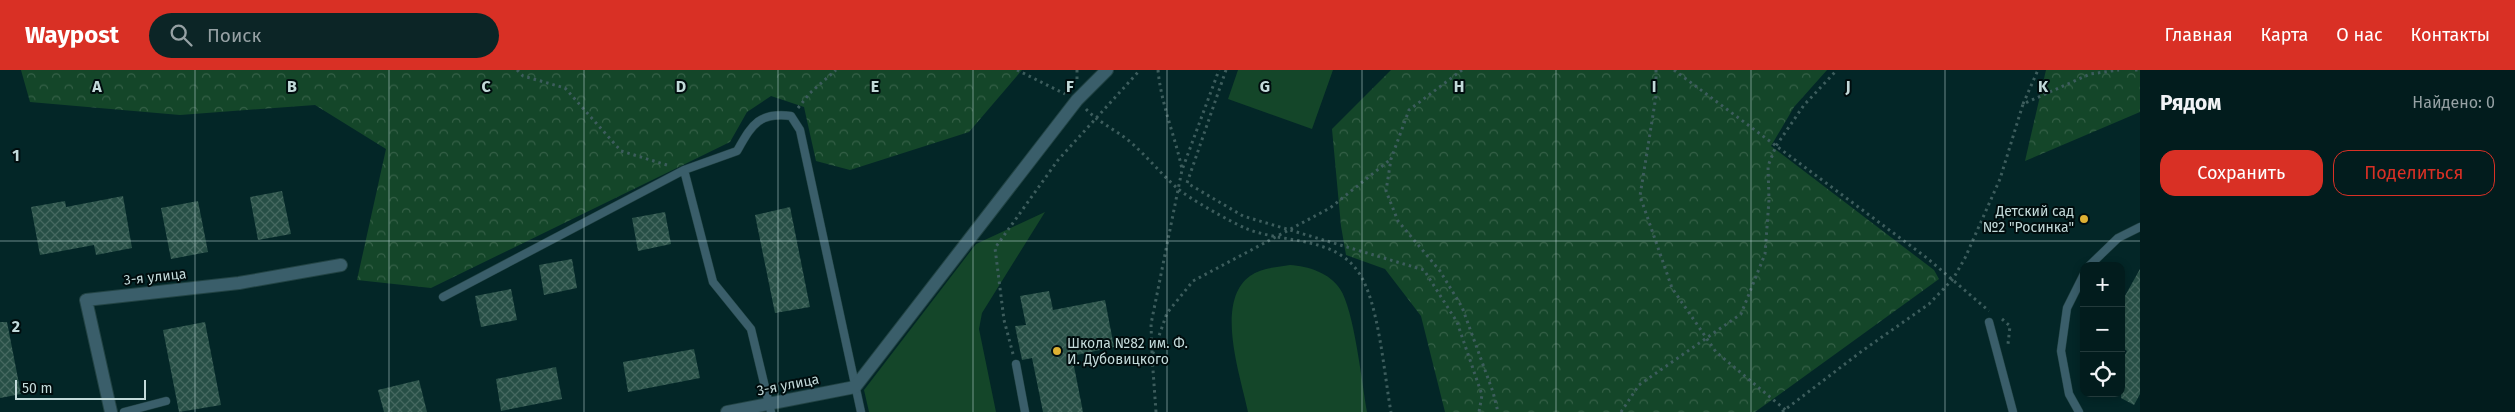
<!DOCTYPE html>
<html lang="ru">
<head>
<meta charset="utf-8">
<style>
	body { margin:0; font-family:"Fira Sans",sans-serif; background:#0c2526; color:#f1f3f6 }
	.controls { position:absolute; right:15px; bottom:15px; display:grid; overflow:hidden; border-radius:10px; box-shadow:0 2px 8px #0003 }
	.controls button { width:45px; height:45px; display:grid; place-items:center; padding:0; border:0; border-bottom:1px solid #233a3b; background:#021c1d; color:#f1f3f6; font:25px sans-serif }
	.scale { position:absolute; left:15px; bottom:12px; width:131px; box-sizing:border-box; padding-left:5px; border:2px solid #c3dada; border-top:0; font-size:14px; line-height:18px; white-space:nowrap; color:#c3dada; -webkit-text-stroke:4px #000d0e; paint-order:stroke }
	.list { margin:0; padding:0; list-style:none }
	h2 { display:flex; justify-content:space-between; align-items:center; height:65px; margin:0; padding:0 20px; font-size:21px }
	h2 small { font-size:16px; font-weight:400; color:#96a1a4 }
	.actions { display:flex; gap:10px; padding:15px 20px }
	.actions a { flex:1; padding:11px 0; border:1px solid #d93025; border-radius:15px; text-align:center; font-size:18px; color:#d93025 }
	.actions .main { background:#d93025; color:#fff }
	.icon { flex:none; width:28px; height:28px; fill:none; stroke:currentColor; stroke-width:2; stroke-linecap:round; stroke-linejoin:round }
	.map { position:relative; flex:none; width:2140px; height:342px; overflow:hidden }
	header { display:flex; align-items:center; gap:30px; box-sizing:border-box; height:70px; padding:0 25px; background:#d93025; color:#fff }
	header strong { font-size:24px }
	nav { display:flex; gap:28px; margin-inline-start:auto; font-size:18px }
	.search { width:350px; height:45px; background:#0c2526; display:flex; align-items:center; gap:12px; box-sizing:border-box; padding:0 18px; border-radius:28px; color:#96a1a4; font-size:19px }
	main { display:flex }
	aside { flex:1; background:#021c1d }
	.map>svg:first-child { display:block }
</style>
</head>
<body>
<header>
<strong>Waypost</strong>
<div class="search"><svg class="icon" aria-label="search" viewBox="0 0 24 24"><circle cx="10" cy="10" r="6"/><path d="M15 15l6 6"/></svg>Поиск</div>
<nav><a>Главная</a><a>Карта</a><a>О нас</a><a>Контакты</a></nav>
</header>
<main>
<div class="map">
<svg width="2140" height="342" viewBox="0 0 2140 342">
	<defs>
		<pattern id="forest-crowns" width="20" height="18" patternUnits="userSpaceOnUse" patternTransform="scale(1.25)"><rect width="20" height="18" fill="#144629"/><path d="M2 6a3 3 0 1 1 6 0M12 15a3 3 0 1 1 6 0" fill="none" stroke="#356047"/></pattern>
		<pattern id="building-cross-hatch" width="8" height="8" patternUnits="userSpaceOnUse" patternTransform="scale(1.25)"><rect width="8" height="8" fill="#274f46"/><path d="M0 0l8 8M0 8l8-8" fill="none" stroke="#456860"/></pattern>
	</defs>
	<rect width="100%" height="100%" fill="#032627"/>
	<path fill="#144629" d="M1238,0h95l-21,59 -84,-30z
		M1045,142l-63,101 -3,16 17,83h-127l-5,-22 112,-146z
		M1290,195c18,1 40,8 50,24 14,20 22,95 27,123h-119c-7,-35 -34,-110 2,-136 11,-8 27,-9 40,-11z"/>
	<path fill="url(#forest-crowns)" d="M21,0h1001l-53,62 -119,38 -34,-9 -12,-54 -33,-11 -24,16 -17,30 -299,146 -74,-8 29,-131 -71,-44 -135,10 -150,-13z
		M1391,0h436l-33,37 -23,39 163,124 5,9 -184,133h-310l-24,-96 -36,-47 -39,-14 -5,-29 -9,-97z
		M2046,0h94v42l-115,49z"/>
	<path fill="url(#building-cross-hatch)" d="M282,121l9,43 -33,6 -8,-43z
		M123,126l9,52 -36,7 -2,-10 -54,10 -9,-48 34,-6 1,6z
		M198,131l10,51 -37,7 -10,-51z
		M790,137l20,100 -35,6 -20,-98z
		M665,142l6,32 -33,7 -6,-33z
		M572,189l5,29 -33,7 -5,-30z
		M2140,199v125l-6,11 -13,-7v-36l6,-11 -6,-4v-44z
		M511,219l6,31 -36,7 -6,-31z
		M1049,221l4,19 52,-10 9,47 -42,9 11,56h-40l-11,-54 -10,2 -7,-34 11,-1 -6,-29z
		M0,252h7l14,72 -21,4z
		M205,252l16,83 -42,7 -16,-82z
		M694,279l6,29 -72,14 -5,-30z
		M556,297l6,32 -61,12 -5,-32z
		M419,310l8,32h-43l-6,-22z"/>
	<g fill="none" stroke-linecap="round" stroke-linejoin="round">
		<defs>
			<path id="service" d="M684,100l29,112 38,47 20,83
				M2089,196l29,-28 22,-11
				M443,227l241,-127 53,-19c15,-26 21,-39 54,-35l9,14 61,282
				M1989,252l24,90
				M1016,294l9,48
				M124,342l42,-11
				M2079,342l-10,-18 -8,-43 6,-43 17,-34"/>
			<path id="minor" d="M111,342l-25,-112 153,-17 102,-18
				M727,342l128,-25 222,-287 30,-30"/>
		</defs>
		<use href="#service" stroke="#224344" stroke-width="9"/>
		<use href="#minor" stroke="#224344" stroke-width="14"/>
		<path stroke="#3d5d5d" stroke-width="3" stroke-dasharray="2.5 4" stroke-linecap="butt" d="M517,0l6,6 42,12 56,63 46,14
			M1017,0l48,24
			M1077,0v9
			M1158,0c3,34 17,66 24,99
			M1226,0l-39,113 56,33 181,54 33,52 25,73 -3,17
			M1462,0l-53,40 -18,49 -5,32 12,30 42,50 22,36 31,85 5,20
			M1656,0v26l-16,100 32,92 44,64 72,60
			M1674,0l253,188 62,53
			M2135,0h5
			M2023,34l15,-34
			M798,38l12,-15 26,-23
			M1086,39c12,13 28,20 42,31 18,15 32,33 49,48 11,10 54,34 68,40 37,16 89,7 114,45 20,30 25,101 32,139
			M2002,249l8,7 -2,18
			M1152,283l-1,-29 31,-154 37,-100
			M1013,284l-9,-34 -9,-72 63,-88 82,-90
			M1156,342l-4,-56 15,-43 26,-32 137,-73 61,-49
			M1621,342l18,-27 102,-71 24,-60 4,-54 -1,-34 8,-20 28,-41 33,-35
			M1782,342l80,-61 67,-47 24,-25 12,-21 35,-79 23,-75 67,-30 29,-4"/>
		<use href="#service" stroke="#3a5e6a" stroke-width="8"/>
		<use href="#minor" stroke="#3a5e6a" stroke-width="12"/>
	</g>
	<path fill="none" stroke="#c3dada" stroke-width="1" stroke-opacity="0.55" d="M195,0v342M389,0v342M584,0v342M778,0v342M973,0v342M1167,0v342M1362,0v342M1556,0v342M1751,0v342M1945,0v342M0,171h2140"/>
	<g fill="#deb133" stroke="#000d0e" stroke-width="2">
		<circle cx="2084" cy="149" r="5"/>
		<circle cx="1057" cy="281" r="5"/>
	</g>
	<g text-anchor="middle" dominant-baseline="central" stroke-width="4" stroke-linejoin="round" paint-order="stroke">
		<g font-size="14" fill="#c3dada" stroke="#000d0e" text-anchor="end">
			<text x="2074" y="141">Детский сад<tspan x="2074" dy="16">№2 "Росинка"</tspan></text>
			<text x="1067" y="273" text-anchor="start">Школа №82 им. Ф.<tspan x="1067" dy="16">И. Дубовицкого</tspan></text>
		</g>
		<g font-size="14" fill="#c3dada" stroke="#000d0e">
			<text transform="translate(155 207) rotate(-6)">3-я улица</text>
			<text transform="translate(788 315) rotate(-11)">3-я улица</text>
		</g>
	</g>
	<g font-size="16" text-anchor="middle" font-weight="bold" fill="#c3dada" stroke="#000d0e" stroke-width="4" stroke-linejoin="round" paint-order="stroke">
		<text x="97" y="22">A</text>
		<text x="292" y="22">B</text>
		<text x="486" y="22">C</text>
		<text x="681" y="22">D</text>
		<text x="875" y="22">E</text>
		<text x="1070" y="22">F</text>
		<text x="1265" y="22">G</text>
		<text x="1459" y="22">H</text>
		<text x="1654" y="22">I</text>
		<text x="1848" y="22">J</text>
		<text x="2043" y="22">K</text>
		<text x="16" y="91">1</text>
		<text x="16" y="262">2</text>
	</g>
</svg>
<div class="controls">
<button>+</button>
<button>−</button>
<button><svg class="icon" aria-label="locate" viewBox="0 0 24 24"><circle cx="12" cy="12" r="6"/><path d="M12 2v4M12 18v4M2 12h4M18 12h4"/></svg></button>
</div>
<div class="scale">50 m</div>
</div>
<aside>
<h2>Рядом<small>Найдено: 0</small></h2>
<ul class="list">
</ul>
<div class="actions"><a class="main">Сохранить</a><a>Поделиться</a></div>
</aside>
</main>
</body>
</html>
